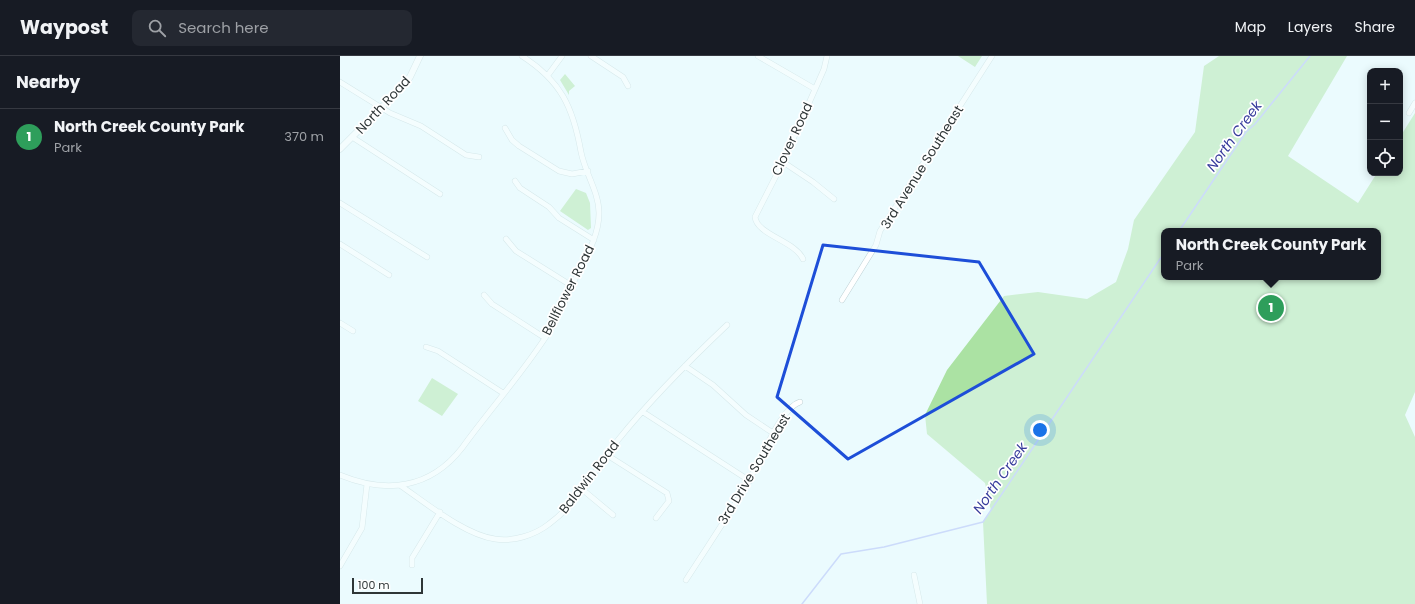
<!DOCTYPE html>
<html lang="en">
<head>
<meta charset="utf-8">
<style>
	body { margin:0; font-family:Poppins,sans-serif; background:#242831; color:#f1f3f6 }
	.controls { position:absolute; right:12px; top:12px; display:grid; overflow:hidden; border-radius:8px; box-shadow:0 2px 10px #0003 }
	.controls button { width:36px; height:36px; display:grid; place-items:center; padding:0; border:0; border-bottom:1px solid #363941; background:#171b24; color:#f1f3f6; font:20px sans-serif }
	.scale { position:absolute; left:12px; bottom:10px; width:71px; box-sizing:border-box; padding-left:4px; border:2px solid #2e3637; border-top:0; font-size:11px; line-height:14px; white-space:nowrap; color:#2e3637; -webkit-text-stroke:3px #fff; paint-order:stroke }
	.you { position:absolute; left:700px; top:374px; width:14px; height:14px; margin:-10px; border:3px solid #fff; border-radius:50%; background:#1a73e8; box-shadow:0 0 0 6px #1a73e833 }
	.badge { display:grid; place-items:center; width:26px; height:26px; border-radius:50%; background:#1a73e8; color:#fff; font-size:13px; font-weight:700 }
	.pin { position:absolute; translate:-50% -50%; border:2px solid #fff; box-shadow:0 1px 4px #0006 }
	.popup { position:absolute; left:821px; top:172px; width:220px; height:52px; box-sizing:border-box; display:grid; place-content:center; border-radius:8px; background:#171b24; filter:drop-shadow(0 1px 3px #0005); font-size:13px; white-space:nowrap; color:#9ea1a6 }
	.popup b { font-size:15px; color:#f1f3f6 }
	.popup::after { content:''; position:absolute; left:50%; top:100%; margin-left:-8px; border:8px solid transparent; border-top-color:#171b24 }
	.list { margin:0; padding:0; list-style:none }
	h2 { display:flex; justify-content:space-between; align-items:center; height:52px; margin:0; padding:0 16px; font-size:17px }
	h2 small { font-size:13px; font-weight:400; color:#9ea1a6 }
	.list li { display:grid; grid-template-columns:26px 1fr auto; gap:12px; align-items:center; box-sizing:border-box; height:56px; padding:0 16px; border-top:1px solid #363941 }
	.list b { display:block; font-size:15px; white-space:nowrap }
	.list p { margin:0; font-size:13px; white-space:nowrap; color:#9ea1a6 }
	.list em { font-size:13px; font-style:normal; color:#9ea1a6 }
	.icon { flex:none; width:22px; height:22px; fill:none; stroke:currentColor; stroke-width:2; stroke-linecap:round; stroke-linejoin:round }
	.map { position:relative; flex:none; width:1075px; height:548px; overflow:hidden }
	header { display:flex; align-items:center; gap:24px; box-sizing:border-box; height:56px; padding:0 20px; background:#171b24; border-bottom:1px solid #363941 }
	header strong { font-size:19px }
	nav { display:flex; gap:22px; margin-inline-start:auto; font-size:14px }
	.search { width:280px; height:36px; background:#242831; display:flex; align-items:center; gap:10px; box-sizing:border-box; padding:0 14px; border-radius:8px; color:#9ea1a6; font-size:15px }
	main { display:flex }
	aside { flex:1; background:#171b24 }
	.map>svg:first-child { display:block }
</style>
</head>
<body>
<header>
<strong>Waypost</strong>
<div class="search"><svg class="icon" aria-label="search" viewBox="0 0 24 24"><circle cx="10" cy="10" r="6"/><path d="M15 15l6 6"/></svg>Search here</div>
<nav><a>Map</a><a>Layers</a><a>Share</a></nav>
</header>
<main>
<aside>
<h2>Nearby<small></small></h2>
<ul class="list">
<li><span class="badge" style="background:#2e9e5b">1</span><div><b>North Creek County Park</b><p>Park</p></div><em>370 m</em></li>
</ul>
</aside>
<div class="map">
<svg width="1075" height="548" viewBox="0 0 1075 548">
	<rect width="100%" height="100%" fill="#ebfbfe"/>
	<path fill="#abe2a3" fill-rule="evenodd" d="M618,0h24l-7,11z
		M879,0h128l-59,100 70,47 19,-30h23v-36l15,-24v279l-10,23 10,22v167h-428l-4,-82 8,-11 -6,-28 -58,-49 -2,-19 22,-45 57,-74 34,-4 49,7 29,-17 12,-33 6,-29 61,-88 9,-66zM824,175h214v46h-214z
		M225,18l10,12 -6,5v4l-9,-15z
		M236,133l10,4 4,10 1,25 -3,2 -28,-19z
		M92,322l26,16 -16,22 -24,-15z"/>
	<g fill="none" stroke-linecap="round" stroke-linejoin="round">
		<path stroke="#a6b4f8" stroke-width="1.5" d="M839,175l67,-99 9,-8 55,-68
			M462,548l39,-50 43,-7 99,-25 181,-269"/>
		<defs>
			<path id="minor" d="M251,0l32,21 5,9
				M418,0l57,33
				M208,19l14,-19
				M0,26l50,31 31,13 45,29 13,2
				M1069,57l6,-10
				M165,72l7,12 7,6 40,25 13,3 16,-3
				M12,81l88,57
				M443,106l30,20 21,17
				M175,125l5,7 29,19 10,11 35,22
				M0,147l87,54
				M166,183l10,12 56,35
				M0,188l49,31
				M463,203c-8,-18 -46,-24 -48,-42l28,-55 41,-93 3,-13
				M144,239l8,9 53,34
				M502,244l34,-55 4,-14 112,-175
				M0,267l13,8
				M86,291l12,4 65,42
				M345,310l28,19 33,30 27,18
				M303,356l107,69
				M267,399l60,38 2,8 -13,17
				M0,419c46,19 90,14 122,-27 28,-39 61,-75 87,-116 11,-18 19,-38 28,-57 10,-20 22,-40 22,-62 0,-21 -14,-40 -18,-61 -8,-45 -20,-71 -59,-96
				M61,430c25,17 64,49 94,53 18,3 40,-4 54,-15 30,-22 47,-56 69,-84 33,-41 71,-79 109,-115
				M243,434l30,25
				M72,509v-7l28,-46
				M0,510l22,-38 5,-44
				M574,519l6,29
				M346,524c28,-44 58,-86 80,-133 6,-12 20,-41 34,-45"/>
			<path id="tertiary" d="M0,93l61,-61 9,-11 10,-21"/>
		</defs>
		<use href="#minor" stroke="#bdd1d5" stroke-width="6"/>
		<use href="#tertiary" stroke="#bdd1d5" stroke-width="7"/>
		<use href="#minor" stroke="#fff" stroke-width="5"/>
		<use href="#tertiary" stroke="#fff" stroke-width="6"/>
	</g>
	<path d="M0 0H1075V548H0ZM483,189l156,17 55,92 -186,105 -71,-62z" fill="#ebfbfe" fill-opacity=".55" fill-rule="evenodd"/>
	<path fill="none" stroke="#1d4ed8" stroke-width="3" stroke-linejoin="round" d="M483,189l156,17 55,92 -186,105 -71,-62z"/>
	<g text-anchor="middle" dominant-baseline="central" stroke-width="3.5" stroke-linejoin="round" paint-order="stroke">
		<g font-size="13" fill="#2e3637" stroke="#fff">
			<text transform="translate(43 49) rotate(-47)">North Road</text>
			<text transform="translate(452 83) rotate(-65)">Clover Road</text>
			<text transform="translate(582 111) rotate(-58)">3rd Avenue Southeast</text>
			<text transform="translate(228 234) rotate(-63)">Bellflower Road</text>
			<text transform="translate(414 413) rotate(-59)">3rd Drive Southeast</text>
			<text transform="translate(249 421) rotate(-52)">Baldwin Road</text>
		</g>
		<g font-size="14" font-style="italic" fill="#373c9c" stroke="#fff">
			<text transform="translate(894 80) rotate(-54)">North Creek</text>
			<text transform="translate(660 422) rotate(-55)">North Creek</text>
		</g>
	</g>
</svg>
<div class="controls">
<button>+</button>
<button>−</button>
<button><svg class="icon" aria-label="locate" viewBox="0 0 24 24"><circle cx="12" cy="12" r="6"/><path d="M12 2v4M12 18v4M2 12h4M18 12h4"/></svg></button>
</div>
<div class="scale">100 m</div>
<div class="you"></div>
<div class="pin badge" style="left:931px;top:252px;background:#2e9e5b">1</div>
<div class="popup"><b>North Creek County Park</b>Park</div>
</div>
</main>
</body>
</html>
